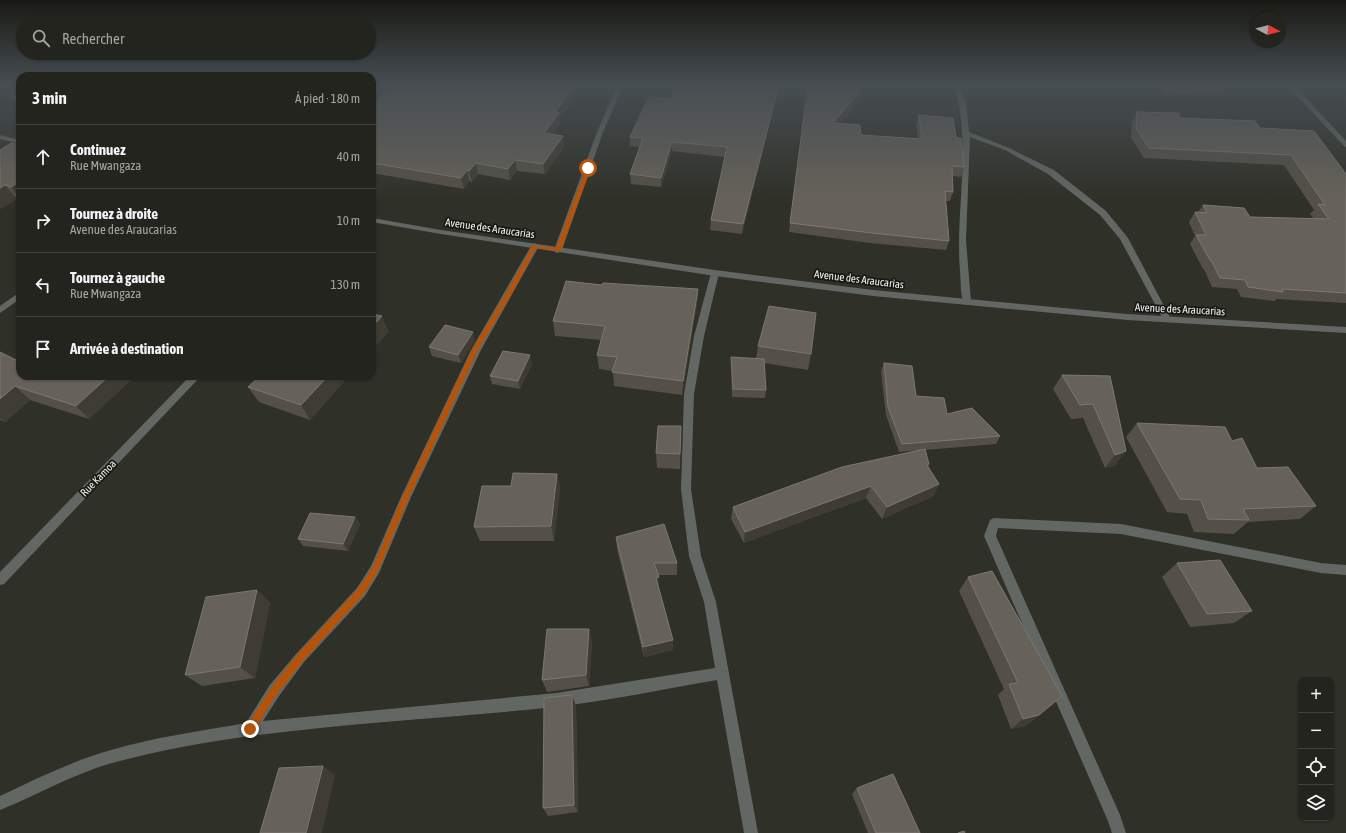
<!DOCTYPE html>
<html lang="fr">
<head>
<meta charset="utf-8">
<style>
	body { margin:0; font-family:"Asap Condensed",sans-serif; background:#2f302a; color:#f1f3f6 }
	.controls { position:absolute; right:12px; bottom:12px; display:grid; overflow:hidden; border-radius:8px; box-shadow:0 1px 3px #0004 }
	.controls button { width:36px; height:36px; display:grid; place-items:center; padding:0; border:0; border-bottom:1px solid #40413b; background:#23241d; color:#f1f3f6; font:20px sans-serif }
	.compass { position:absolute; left:1250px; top:12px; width:36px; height:36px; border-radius:50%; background:#23241d; box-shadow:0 1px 3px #0004; rotate:97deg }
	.stop { position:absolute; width:12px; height:12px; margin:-9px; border:3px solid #b45309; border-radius:50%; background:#fff }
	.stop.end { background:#b45309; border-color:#fff; box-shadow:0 1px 4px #0008 }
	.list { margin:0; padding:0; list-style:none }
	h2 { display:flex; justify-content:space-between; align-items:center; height:52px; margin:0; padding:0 16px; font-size:17px }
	h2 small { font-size:13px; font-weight:400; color:#a3a4a4 }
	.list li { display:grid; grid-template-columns:26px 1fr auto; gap:12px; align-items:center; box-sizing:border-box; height:64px; padding:0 16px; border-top:1px solid #40413b }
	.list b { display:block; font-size:15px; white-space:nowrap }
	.list p { margin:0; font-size:13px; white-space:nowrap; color:#a3a4a4 }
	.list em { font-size:13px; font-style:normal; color:#a3a4a4 }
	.icon { flex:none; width:22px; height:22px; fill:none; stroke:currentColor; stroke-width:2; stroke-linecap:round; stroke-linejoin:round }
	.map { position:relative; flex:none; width:1346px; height:833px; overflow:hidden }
	.search { position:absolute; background:#23241d; box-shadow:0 1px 3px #0004; left:16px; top:16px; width:360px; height:44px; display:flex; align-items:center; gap:10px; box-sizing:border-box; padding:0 14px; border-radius:22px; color:#a3a4a4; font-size:15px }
	.panel { position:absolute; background:#23241d; box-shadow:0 1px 3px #0004; left:16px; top:72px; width:360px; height:308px; border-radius:12px }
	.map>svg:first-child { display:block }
</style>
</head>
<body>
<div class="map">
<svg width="1346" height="833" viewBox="0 0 1346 833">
	<rect width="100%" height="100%" fill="#2f3027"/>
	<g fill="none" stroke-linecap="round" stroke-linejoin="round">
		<path fill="#636763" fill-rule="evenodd" d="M618,84h6l-21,48 -41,118 -4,3 -3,-1 -1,-2 43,-118z
			M927,84h33l6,19 3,29 40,16 45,22 52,41 22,27 43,81 -1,2h-6l-44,-82 -20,-24 -52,-41 -43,-24 -35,-13 -4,103 5,62 -1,2h-6c-4,-9 -3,-23 -4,-33 -5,-61 12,-123 -5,-182l-25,-3z
			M1286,84h7l53,57v6l-2,-1z
			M535,243l4,3 -58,104 -70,147 -32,76 -14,23 -61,66 -25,34 -16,25 293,-28 159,-25 -11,-66 -15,-46 -8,-67 3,-95 10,-58 17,-63 4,-3 4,3 -15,63 -10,58 -3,95 10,67 15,46 42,231h-14l-27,-153c-54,9 -109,21 -163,27 -146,16 -300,18 -442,56 -39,11 -75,32 -112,47v-14c36,-17 72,-35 111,-46 44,-13 90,-19 135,-27l23,-37 27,-32 61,-66 14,-22 30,-69 70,-147 60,-104z
			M20,292v7l-20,14v-7z
			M190,376h11l-197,208 -4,1v-13z
			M994,518l127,6 200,39 25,2v10l-25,-2 -200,-39 -123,-6 -2,8 124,279 6,18h-14l-4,-12 -124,-285 6,-16z"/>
		<path fill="#636763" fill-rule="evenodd" d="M0,135l20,5v4l-20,-5z
			M372,218l69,12 274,40 158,20 254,24 219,13v6l-219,-13 -254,-24 -158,-20 -274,-42 -69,-12z"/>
	</g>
	<path fill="#555047" d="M372,84l202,3 1,11 -15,20v5l-8,11 12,13 -19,27 -28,-3 -7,9 -32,-6 -6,8 -3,-1 -5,8 -92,-16z
		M675,84h105l-38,150 -32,-4 1,-10 14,-63 -53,-6 -11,36 -30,-3 -1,-10 10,-27 -10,-1v-9l41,-38z
		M808,84h40l-1,4 13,11 -21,25 22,11 57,4 -2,-15 3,-9 37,23 8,29 -3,10 -8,-1v16l-3,9h-4l3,40 -3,9 -76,-7 -81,-11z
		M1158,84h67l-5,8 -55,3z
		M20,95v12l-7,-9z
		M1137,112l123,16 86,46v129l-70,-4 -1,2 -34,-4 -4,-8 -25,-2 -8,-18h-1l-13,-25 5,-8 -6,-14 6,-10h3l5,-7 47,12 64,2 -4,-5 4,-4 -30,-45 -140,-7 -13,-20 1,-17z
		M20,145v55l-3,-1 -17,10v-59z
		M602,285l96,4 -1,14 -15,92 -68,-9 -1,-15 -14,-2 -2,-14 5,-15 -47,-4 -2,-15z
		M475,340l-14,23 -29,-7 -3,-9z
		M758,346l53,8 -3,16 -44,-7 2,27 -1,8 -33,-1 -1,-32v-8l25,2z
		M0,352l18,9 117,15 -46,43 -59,-19 -25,22 -5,-2z
		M884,363l32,33 31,18 53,22 -4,8 -71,6 4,14 -1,3 11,17 -6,12 -51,23 -16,-21 -122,45 -13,-24 2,-12 191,-57 -25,2 -13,-37 -5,-44z
		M532,364l-12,25 -28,-5 -2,-8z
		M1062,375l48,1 16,75 -11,14 -10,3 -22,-50 -12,1 -18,-30z
		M260,376h89l-39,44 -51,-18 -11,-15z
		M1137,423l95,18 25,27 59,38 -16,13 -52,3 -14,12 -40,-2 -7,-18 -20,-2 -41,-75z
		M681,426l-1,43 -23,-1 -1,-15z
		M557,474l3,15 -6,52h-74l-6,-14 37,-41z
		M355,517l5,7 -12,27 -45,-5 -5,-7z
		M616,537l61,26v12h-19l1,2v12l14,51v10l-29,7 -27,-108z
		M1177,563l75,48 -18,12 -44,4 -28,-50z
		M968,577l94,119 -36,30 -15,3 -13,-34 6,-6 -45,-98z
		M257,590l13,13 -15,75 -53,8 -17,-11z
		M592,641l-3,45 -42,6 -5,-12z
		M576,706l2,106 -30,4 -5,-8z
		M857,788l63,45h-52l-16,-39z"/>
	<path fill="#3f3c33" d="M383,84h13l-24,26v-14z
		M779,84h1l-38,150 1,-10z
		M574,87l1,11 -15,20v5l-15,21 -1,-11 11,-21z
		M861,90l-1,9 -29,33 2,-9z
		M563,136l1,11 -19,27 -2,-10z
		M672,142v9l-11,36v-9z
		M515,160l2,11 -7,9 -2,-11z
		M476,163l2,11 -6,8 -3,-11z
		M467,170l2,11 -5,8 -3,-11z
		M20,181v18l-9,-12z
		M5,185l12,14 -17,10v-21z
		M698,289l-1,14 -15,92 1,-14z
		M382,316l7,16 -17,18v-23z
		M473,332l2,8 -14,23 -3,-8z
		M530,355l2,9 -12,25 -2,-8z
		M109,376h26l-46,43 -13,-13z
		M328,376h21l-39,44 -9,-15z
		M15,386l15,14 -25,22 -5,-4v-19z
		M1126,451l-11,14 -10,3 10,-13z
		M557,474l3,15 -6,52 -3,-15z
		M939,484l-6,12 -51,23 5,-12z
		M871,486l-5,12 -122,45 1,-11z
		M355,517l5,7 -12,27 -5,-7z
		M659,577v12l-3,-11z
		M257,590l13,13 -15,75 -15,-11z
		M589,629l3,12 -3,45 -3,-11z
		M673,640v10l-29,7 -1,-10z
		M572,695l4,11 2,106 -4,-7z
		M1039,715l-13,11 -15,3 12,-10z
		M323,766l12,9 -13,58h-16z"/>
	<path fill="#666259" stroke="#7c7870" d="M372,84h11l-11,12z
		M394,84h159l21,3 -19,25 4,1 -15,20 19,3 -20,28 -28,-4 -7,9 -32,-6 -7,8 -2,-1 -6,8 -89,-15v-56z
		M675,84h104l-36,140 -32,-4 16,-73 -55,-5 -11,36 -31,-4 13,-36 -13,-1 19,-40 22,2z
		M808,84h39l-1,4 15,2 -28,33 27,2 1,10 61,4 -3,-24 34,3 3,20h5l3,29 -12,-1 1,26 -8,-1 4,50 -77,-8 -82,-10z
		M20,95v5l-7,-2z
		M1137,112l42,1v5l76,3 5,7 54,3 32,43v119l-64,-4 1,3 -35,-5 -3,-7 -25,-2 -9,-18h-1l-14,-25h10l-11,-23 12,1 -4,-8 41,3 6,9 79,2 -11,-15 7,1 -34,-50 -142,-7 -13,-20z
		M11,143l9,2v36l-9,6 -6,-2 -5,3v-38z
		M566,281l36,4 1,-2 95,6 -15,92 -71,-9 5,-15 -20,-2 8,-29 -52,-5z
		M769,306l47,7 -5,41 -53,-8z
		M372,314l10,2 -10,11z
		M445,325l28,7 -15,23 -29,-8z
		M503,351l27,4 -12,26 -28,-5z
		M0,352l18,9 2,-2v17h89l-33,30 -61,-20 -15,13z
		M731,357l33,2 2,31 -33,-1z
		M884,363l28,3 4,30 28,2 3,16 25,-6 28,28 -98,8 -14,-37z
		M1062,375l48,1 16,75 -11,4 -22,-51 -13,1z
		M260,376h68l-27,29 -53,-18z
		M1137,423l88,4 7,14 10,-3 15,30 31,-1 28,39 -73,3 6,11 -41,-1 -7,-19 -21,-1z
		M658,426h23l-1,28 -24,-1z
		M925,449l4,15 -2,1 12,19 -52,23 -16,-21 -126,46 -12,-25 109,-40z
		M513,473l44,1 -6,52 -77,1 8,-41h29z
		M310,513l45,4 -12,27 -45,-5z
		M664,524l13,39h-23l5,14 -3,1 17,62 -30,7 -27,-110z
		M1220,560l32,51 -45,3 -30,-51z
		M992,571l70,125 -23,19 -16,4 -14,-35 9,-1 -50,-106z
		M257,590l-17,77 -55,8 21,-78z
		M547,629h42l-3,46 -44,5z
		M572,695l2,110 -31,3 1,-110z
		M323,766l-17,67h-46l19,-65z
		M893,774l27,59h-44l-19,-45z
		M964,831l1,2h-7z"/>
	<linearGradient id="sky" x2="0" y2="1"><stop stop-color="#1a1a15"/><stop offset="0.42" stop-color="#474e52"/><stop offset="1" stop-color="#474e52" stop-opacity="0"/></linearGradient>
	<rect width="1346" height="201" fill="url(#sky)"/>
	<path fill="#b45309" d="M587,167l4,1 -30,82 -3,1 -22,-3 -22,42 -36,60 -69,148 -31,73 -14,23 -61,67 -26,33 -24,38 -3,2 -3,-2 -1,-3 1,-3 24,-38 26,-33 61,-66 15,-22 29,-69 70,-148 36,-60 25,-45 23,3z"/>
	<g text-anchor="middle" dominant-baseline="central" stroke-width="3.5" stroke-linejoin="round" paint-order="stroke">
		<g font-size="11" fill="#f2f3ed" stroke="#171814">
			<text transform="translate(490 228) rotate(8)">Avenue des Araucarias</text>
			<text transform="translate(859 279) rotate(7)">Avenue des Araucarias</text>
			<text transform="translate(1180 309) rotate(3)">Avenue des Araucarias</text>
			<text transform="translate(98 478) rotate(-46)">Rue Kamoa</text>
		</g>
	</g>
</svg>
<div class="controls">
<button>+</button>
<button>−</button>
<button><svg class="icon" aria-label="locate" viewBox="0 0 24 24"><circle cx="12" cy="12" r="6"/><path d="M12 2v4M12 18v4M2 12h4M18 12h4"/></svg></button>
<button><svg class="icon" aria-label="layers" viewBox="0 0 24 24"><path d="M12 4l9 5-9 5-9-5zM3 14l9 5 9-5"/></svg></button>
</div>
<svg class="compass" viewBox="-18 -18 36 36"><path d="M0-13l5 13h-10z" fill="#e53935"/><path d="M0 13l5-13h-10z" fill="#a3a4a4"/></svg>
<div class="stop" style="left:588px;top:168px"></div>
<div class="stop end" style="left:250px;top:729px"></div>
<div class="search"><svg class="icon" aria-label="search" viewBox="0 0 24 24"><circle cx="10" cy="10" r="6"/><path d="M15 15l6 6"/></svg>Rechercher</div>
<section class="panel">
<h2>3 min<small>À pied · 180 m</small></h2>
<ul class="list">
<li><svg class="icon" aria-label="ahead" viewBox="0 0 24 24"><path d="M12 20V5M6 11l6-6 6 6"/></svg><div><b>Continuez</b><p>Rue Mwangaza</p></div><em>40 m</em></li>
<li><svg class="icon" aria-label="right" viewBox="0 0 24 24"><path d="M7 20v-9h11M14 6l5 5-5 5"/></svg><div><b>Tournez à droite</b><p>Avenue des Araucarias</p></div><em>10 m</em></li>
<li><svg class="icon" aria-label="left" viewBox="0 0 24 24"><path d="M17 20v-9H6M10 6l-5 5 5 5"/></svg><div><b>Tournez à gauche</b><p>Rue Mwangaza</p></div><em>130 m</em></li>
<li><svg class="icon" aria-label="arrive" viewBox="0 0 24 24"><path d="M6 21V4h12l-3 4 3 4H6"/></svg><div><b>Arrivée à destination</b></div></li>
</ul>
</section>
</div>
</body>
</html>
